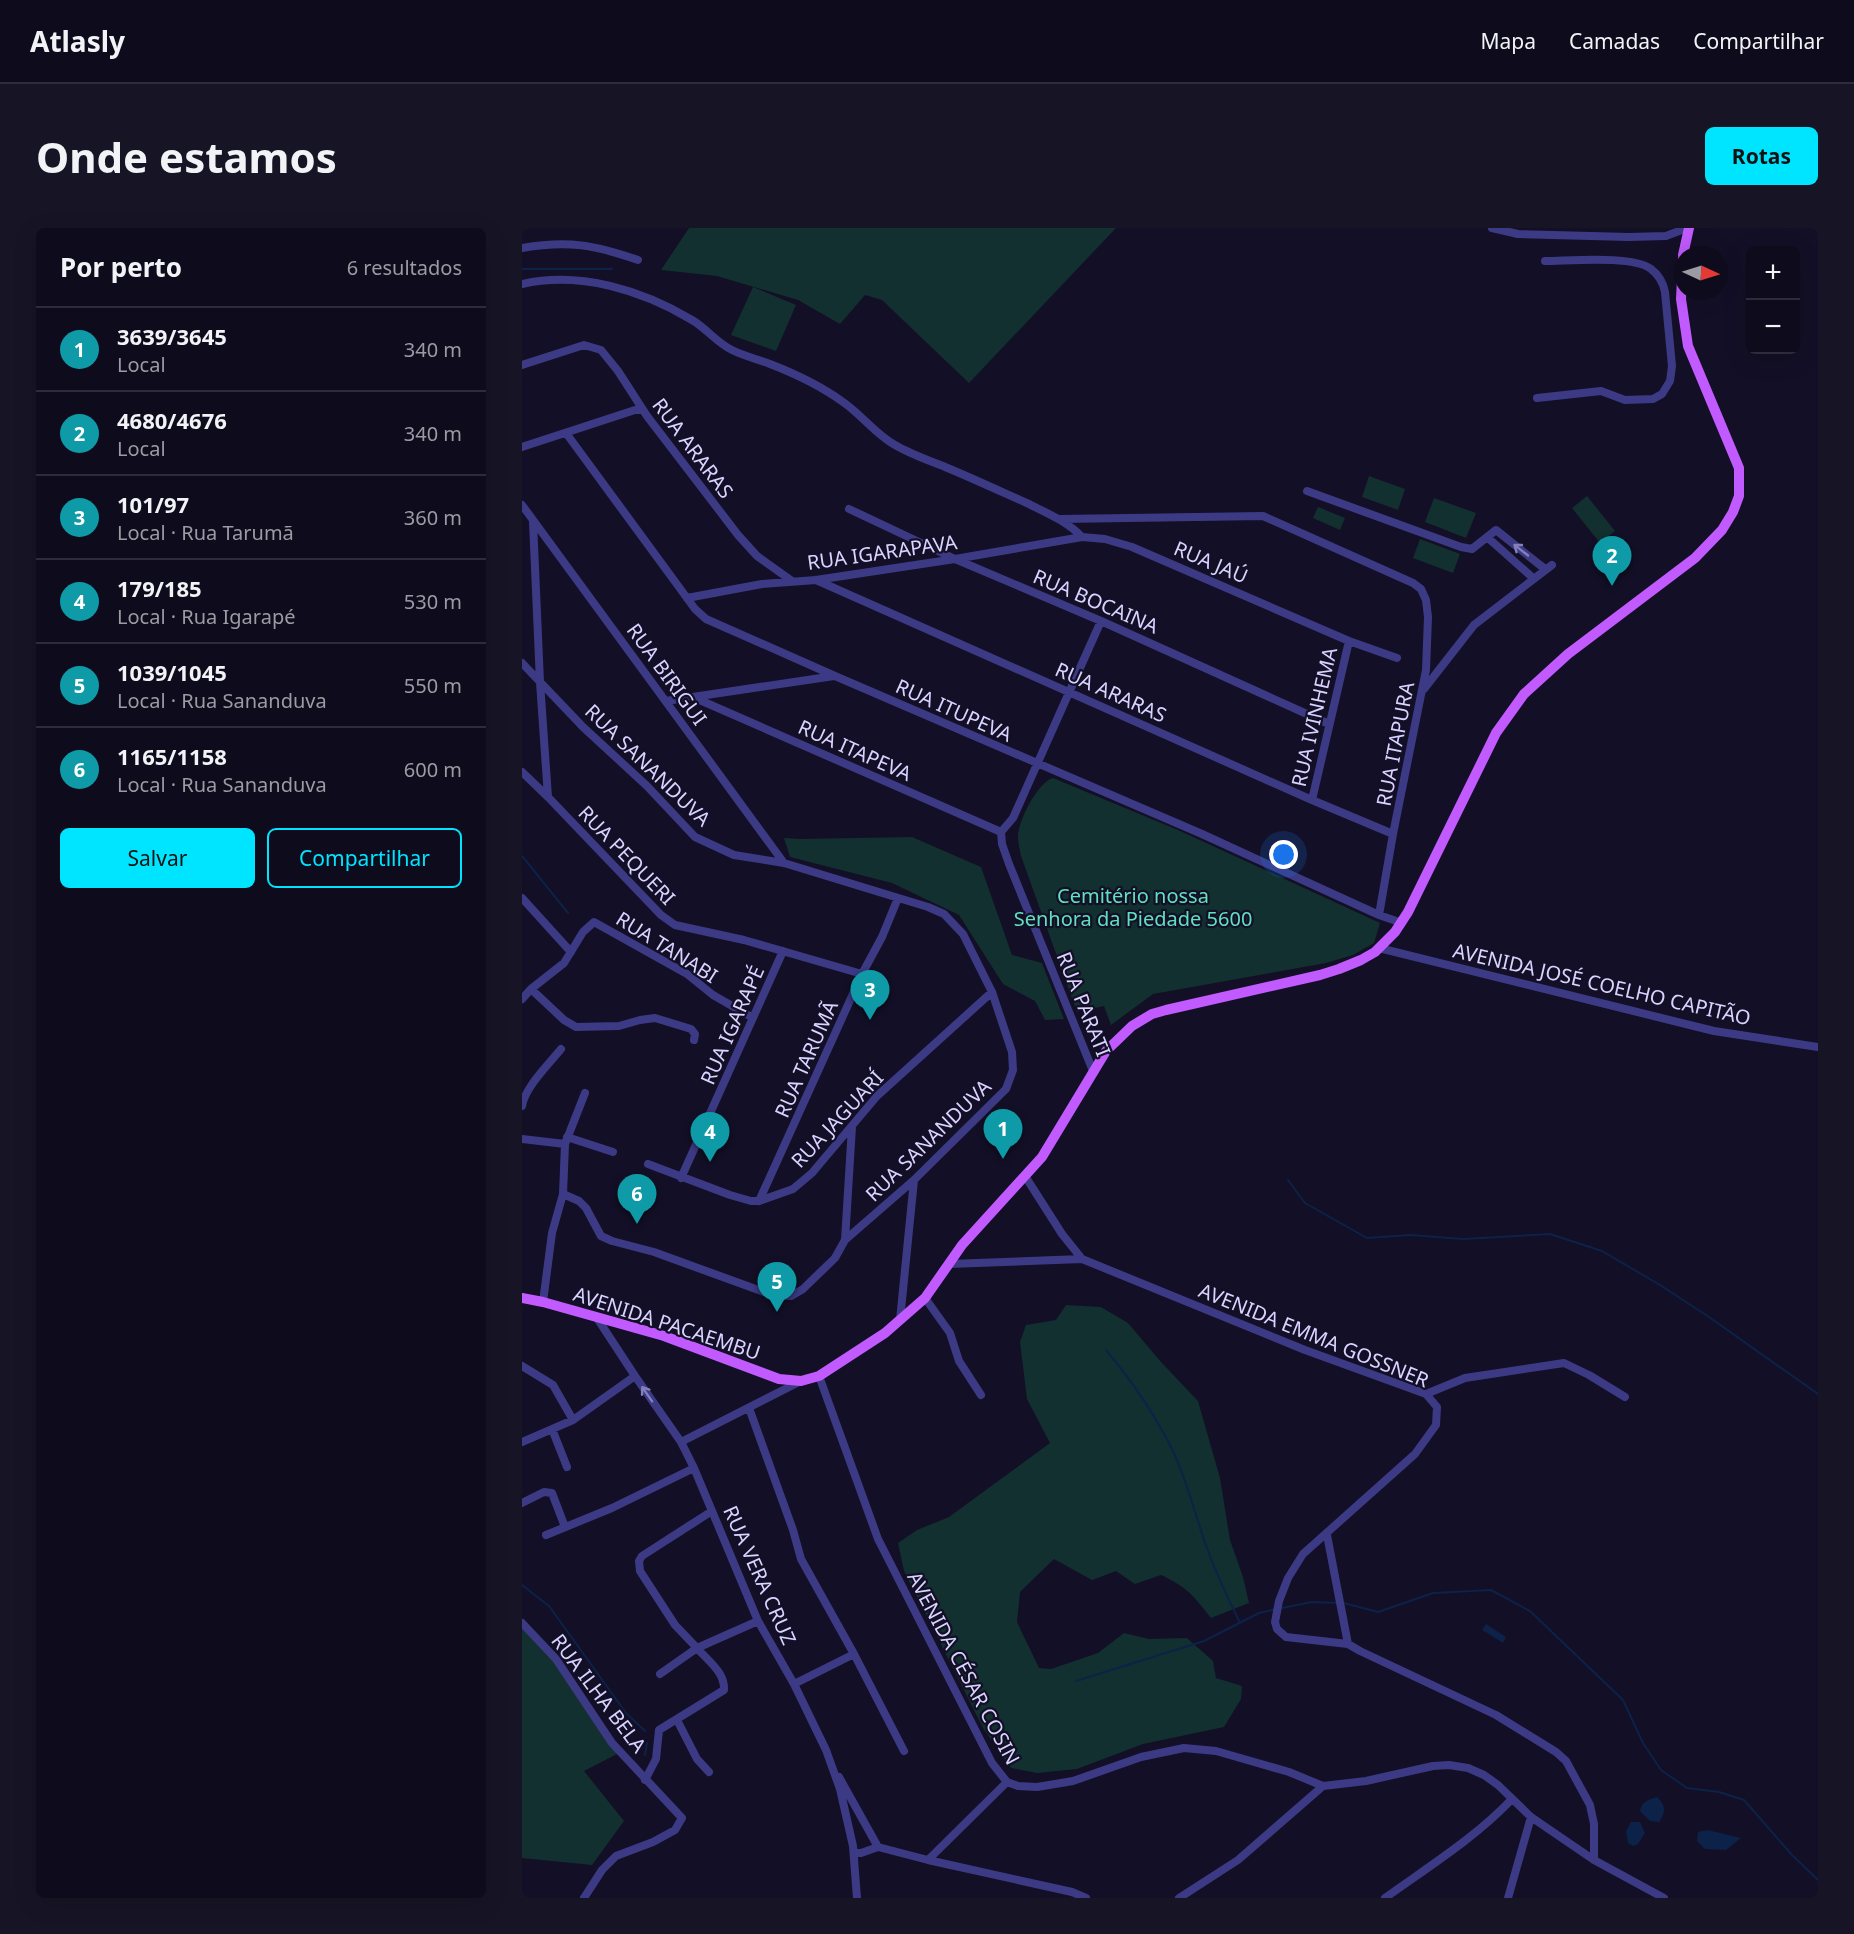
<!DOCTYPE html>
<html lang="pt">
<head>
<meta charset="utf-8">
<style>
	body { margin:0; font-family:"Noto Sans",sans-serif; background:#171425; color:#f1f3f6 }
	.controls { position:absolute; right:18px; top:18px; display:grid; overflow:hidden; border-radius:9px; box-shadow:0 6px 24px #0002 }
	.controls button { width:54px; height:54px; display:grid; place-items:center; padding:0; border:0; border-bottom:2px solid #2e2b3b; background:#0e0b1c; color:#f1f3f6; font:30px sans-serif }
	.compass { position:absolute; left:1152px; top:18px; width:54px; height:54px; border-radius:50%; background:#0e0b1c; box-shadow:0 6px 24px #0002; rotate:94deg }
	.you { position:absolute; left:762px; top:627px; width:21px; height:21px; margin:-15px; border:4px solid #fff; border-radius:50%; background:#1a73e8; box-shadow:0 0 0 9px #1a73e833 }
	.badge { display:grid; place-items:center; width:39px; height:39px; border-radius:50%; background:#00e5ff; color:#fff; font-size:20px; font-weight:700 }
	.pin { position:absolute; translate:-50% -50px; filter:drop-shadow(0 2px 3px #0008) }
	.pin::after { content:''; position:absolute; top:32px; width:21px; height:18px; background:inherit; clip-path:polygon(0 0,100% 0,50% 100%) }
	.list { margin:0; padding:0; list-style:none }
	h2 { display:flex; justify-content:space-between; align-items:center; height:78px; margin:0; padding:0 24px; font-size:26px }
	h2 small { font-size:20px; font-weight:400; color:#9b9ba3 }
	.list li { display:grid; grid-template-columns:39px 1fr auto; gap:18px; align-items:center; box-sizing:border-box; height:84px; padding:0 24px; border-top:2px solid #2e2b3b }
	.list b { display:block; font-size:22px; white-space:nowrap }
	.list p { margin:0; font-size:20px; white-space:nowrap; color:#9b9ba3 }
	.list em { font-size:20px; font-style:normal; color:#9b9ba3 }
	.actions { display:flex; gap:12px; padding:18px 24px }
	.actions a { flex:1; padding:14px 0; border:2px solid #00e5ff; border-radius:9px; text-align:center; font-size:21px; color:#00e5ff }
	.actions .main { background:#00e5ff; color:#111 }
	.map { position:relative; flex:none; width:1296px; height:1670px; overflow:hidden; border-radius:9px }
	header { display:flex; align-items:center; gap:36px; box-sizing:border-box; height:84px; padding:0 30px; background:#0e0b1c; border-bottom:2px solid #2e2b3b }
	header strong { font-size:28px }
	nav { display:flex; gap:33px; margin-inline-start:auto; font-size:21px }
	.intro { display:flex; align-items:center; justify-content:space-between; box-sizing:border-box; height:144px; padding:0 36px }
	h1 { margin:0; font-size:42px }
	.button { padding:15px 27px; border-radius:9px; background:#00e5ff; color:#111; font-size:21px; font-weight:700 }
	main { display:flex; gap:36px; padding:0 36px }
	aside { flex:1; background:#0e0b1c; border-radius:9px; box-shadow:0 6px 24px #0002 }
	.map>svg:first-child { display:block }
</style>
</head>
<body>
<header>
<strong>Atlasly</strong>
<nav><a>Mapa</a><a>Camadas</a><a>Compartilhar</a></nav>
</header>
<div class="intro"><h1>Onde estamos</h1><a class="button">Rotas</a></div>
<main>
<aside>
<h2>Por perto<small>6 resultados</small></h2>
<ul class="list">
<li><span class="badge" style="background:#0f9aa8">1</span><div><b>3639/3645</b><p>Local</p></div><em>340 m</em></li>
<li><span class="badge" style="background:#0f9aa8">2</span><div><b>4680/4676</b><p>Local</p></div><em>340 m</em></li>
<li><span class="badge" style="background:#0f9aa8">3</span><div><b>101/97</b><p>Local · Rua Tarumã</p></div><em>360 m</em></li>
<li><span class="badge" style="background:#0f9aa8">4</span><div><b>179/185</b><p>Local · Rua Igarapé</p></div><em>530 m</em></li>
<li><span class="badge" style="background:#0f9aa8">5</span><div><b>1039/1045</b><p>Local · Rua Sananduva</p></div><em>550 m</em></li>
<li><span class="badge" style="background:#0f9aa8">6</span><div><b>1165/1158</b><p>Local · Rua Sananduva</p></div><em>600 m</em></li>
</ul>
<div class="actions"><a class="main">Salvar</a><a>Compartilhar</a></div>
</aside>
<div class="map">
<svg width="1296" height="1670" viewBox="0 0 1296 1670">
	<rect width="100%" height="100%" fill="#130f26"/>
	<path fill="#12302f" d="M167,0h427l-147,155 -87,-83 -17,-5 -25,29 -42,-24 -81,-24 -56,-6z
		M231,59l43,18 -20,46 -45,-16z
		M847,248l36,13 -7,21 -36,-13z
		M1065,268l28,35 -15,12 -28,-35z
		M912,270l42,15 -10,25 -41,-16z
		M796,279l27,11 -5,12 -27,-12z
		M898,311l40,15 -7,19 -40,-15z
		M531,550l125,52 202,93 -6,20 -21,12 -27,8 -173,31 -42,31 -7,-19 -27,6 -56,-156c-1,-6 -3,-12 -3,-19 0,-16 19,-54 35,-59z
		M390,609l69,30 31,88 30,8 22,56 -19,1 -10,-19 -32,-17 -44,-69 -67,-32 -102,-26 -6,-19 17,1z
		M544,1077l35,2 27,16 33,39 37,39 22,77 10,62 13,37 6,26 -38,15c-18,-23 -23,-30 -50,-43l-26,9 -19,-13 -24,9 -38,-21 -34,33 -3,30 22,46 12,1 47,-16 26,-20 25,6 38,-1 26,23 3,17 26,8 -1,13 -17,28 -81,17 -66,25 -40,4 -26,-5 -28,-40 -79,-157 -6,-28 19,-13 32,-13 101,-74 -23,-44 -7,-57 6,-17 30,-5z
		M0,1395l34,36 65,93 -37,19 40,50 -32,44 -70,-7z"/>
	<path fill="#0c2248" d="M964,1396l20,13 -3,6 -21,-13z
		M1135,1569c9,9 9,15 2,25l-9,-1 -10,-10c2,-10 8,-11 17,-14z
		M1109,1594h9l5,11 -7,11 -5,2 -5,-3 -2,-12z
		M1186,1602l33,8 -15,12 -21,-1 -8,-8 1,-9z"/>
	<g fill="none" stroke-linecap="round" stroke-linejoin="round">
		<path stroke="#0c2248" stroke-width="2" d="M0,41h90
			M0,628l46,57
			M766,952l17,23 62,35 43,-3 53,4 87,-5 52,17 58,34 49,32 109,77
			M584,1122c26,31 48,63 66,99 15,31 23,66 35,99 9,26 21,50 33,75
			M0,1357l27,21 77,107 19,18
			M822,1375l34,9 55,-19 58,-3 39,21 93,89 20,43 18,27 26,18 32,4 25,8 48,55 26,25
			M760,1380l30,-6 26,1
			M554,1453l128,-40 55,-28 17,-4
			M123,1527l2,-12"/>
		<path stroke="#3d3a85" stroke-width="8" d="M970,0l26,6 111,3 37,-1 21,-8
			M0,20c46,-8 73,-3 116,12
			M0,56c58,-13 120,6 170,36 14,8 25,23 40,30 12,6 25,9 38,14 26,10 51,22 73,38 19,13 32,32 52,43 17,10 36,16 55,24 26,11 52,23 79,35 19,10 38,17 53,33l23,2 27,8 217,94 48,17
			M0,137l62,-20 17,5 17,21 29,45 91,119 19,21 35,25
			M1015,170l64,-7 24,9 28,-1 9,-5 8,-13 2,-15 -7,-74c-2,-10 -6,-17 -14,-23 -18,-14 -82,-8 -106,-8
			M44,205l110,150 19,26 11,10 129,57 367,158 177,81 23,8
			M0,219l113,-37h8
			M785,263l154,56 11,2 24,-19 49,39
			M0,277l262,358
			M327,281l106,50 146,62 228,103
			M539,291l202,-3 150,67 8,6 5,11 2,17 -2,53 -33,164 -14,81
			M11,294l7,160 8,115
			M965,309l46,41
			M294,352l496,220 81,34
			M165,370l75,-14 54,-4 139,-21 127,-22
			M0,435l61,64 64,59 48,51 39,18 50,8 144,44 16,7 19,20 29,58 20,60 1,18 -7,19 -92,91 -69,60 -10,18 -32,31 -12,7 -19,-1 -118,-43 -42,-11 -11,-5 -15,-28 -7,-7 -16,-7
			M902,461l50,-64 78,-60
			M173,470l306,134
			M144,473l168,-25
			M0,544l26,25 113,118 14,10 69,15 118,34
			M790,572l37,-159
			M0,670l49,54
			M857,720l335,83 104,16
			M9,761l33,31 12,7 43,-1 21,-6 15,-2 36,11 4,5 -1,6
			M0,771l9,-10 33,-26 19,-31 11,-10 93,52 26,21 40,23
			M571,843l-84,-207 -7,-20 -1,-12 12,-14 88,-197
			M0,878c3,-19 27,-42 39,-57
			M45,909l46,15
			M0,911l43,5
			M126,936l82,31 21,6h8l34,-12 19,-16 65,-77 115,-104
			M503,948l37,58 20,25
			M159,950l102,-227
			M237,973l103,-227 20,-37 16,-39
			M323,1012l7,-113
			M427,1036l133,-5 223,91 121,44 11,13 -1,18 -21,29 -112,100 -15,24 -9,23 -4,21 2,7 9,8 62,7 12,7 136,64 60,37 10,9 24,44 4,19v36
			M403,1070l25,35 9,28 22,34
			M21,1074l9,-69 11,-39 2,-50 20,-51
			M75,1090l38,58 46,66 13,26 64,153 36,63 32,66 14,39 13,57 4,52
			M378,1092l14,-140
			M0,1138l31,19 20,35
			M297,1148l59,163 114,224 15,19 11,4 19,1 36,-6 68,-24 43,-9 32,3 73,21 34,14 43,-5 67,-15 16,-1 19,3 16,7 14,10 33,32 63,43 70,38
			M904,1166l39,-16 99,-15 25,12 36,22
			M227,1180l44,122 8,29 53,95 50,97
			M30,1201l15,38
			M0,1214l51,-22 62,-44
			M159,1214l120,-61
			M0,1275l22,-11 8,1 13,34
			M24,1307l66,-27 82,-40
			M805,1307l21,109
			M0,1395l34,36 56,84 70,75 -7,12 -22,12 -37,14 -14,14 -18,28
			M138,1446l37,-26 -22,-23 -35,-54 -1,-10 3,-5 70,-45
			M272,1456l60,-30
			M155,1492l20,39 12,13
			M317,1549l39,70
			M123,1552l11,-21 3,-29 65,-40c1,-18 -16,-29 -27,-42l61,-27
			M356,1619l50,13 144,32 14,6
			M332,1625h7l17,-6
			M406,1632l79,-78
			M657,1670l59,-38 85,-74
			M863,1670c43,-31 90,-60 127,-99
			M986,1670l23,-81"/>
		<path stroke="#c25bff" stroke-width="10" d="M1161,27l6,-27
			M0,1070l21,4 121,34 115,43 22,2 18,-5 66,-43 40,-35 37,-53 80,-88 64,-106 26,-25 20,-12 14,-4 154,-35 19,-6 22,-9 14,-8 20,-20 13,-20 88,-179 28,-39 44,-40 127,-96 27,-28 11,-18 6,-16v-28l-51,-122 -7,-47 2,-41"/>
	</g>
	<defs><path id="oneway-shaft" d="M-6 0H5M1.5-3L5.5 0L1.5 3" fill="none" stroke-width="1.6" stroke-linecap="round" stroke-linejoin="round" transform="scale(1.5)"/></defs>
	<g stroke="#837fbc">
		<use href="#oneway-shaft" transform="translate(999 322) rotate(-142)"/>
		<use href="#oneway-shaft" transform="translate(125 1166) rotate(-125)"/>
	</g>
	<g text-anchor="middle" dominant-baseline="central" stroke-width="4.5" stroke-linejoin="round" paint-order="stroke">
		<g font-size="20" fill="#d9d4ff" stroke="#130f26">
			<text transform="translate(171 220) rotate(53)">RUA ARARAS</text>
			<text transform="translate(360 324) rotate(-8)">RUA IGARAPAVA</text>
			<text transform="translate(689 334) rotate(23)">RUA JAÚ</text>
			<text transform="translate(574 373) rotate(23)">RUA BOCAINA</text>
			<text transform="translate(145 446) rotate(54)">RUA BIRIGUI</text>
			<text transform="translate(589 464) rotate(24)">RUA ARARAS</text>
			<text transform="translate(432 482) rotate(24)">RUA ITUPEVA</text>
			<text transform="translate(792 489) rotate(-77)">RUA IVINHEMA</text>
			<text transform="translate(873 516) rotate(-79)">RUA ITAPURA</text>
			<text transform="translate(333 522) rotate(24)">RUA ITAPEVA</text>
			<text transform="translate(126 537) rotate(44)">RUA SANANDUVA</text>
			<text transform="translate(105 627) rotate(46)">RUA PEQUERI</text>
			<text transform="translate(145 719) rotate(32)">RUA TANABI</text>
			<text transform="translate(1080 756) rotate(13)">AVENIDA JOSÉ COELHO CAPITÃO</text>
			<text transform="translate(562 776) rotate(68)">RUA PARATI</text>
			<text transform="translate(210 797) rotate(-66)">RUA IGARAPÉ</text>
			<text transform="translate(284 831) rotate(-66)">RUA TARUMÃ</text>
			<text transform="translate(315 891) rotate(-47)">RUA JAGUARÍ</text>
			<text transform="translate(406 912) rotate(-44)">RUA SANANDUVA</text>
			<text transform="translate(145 1095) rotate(18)">AVENIDA PACAEMBU</text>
			<text transform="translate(792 1107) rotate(22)">AVENIDA EMMA GOSSNER</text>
			<text transform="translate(238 1347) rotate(66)">RUA VERA CRUZ</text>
			<text transform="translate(442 1440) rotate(62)">AVENIDA CÉSAR COSIN</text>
			<text transform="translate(77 1465) rotate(53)">RUA ILHA BELA</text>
		</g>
		<g font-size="20" fill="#5fe0c0" stroke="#130f26">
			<text x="611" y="667">Cemitério nossa<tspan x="611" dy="23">Senhora da Piedade 5600</tspan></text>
		</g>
	</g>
</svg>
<div class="controls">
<button>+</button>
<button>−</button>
</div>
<svg class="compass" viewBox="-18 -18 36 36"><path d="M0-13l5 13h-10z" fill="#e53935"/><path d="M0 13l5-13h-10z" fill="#9b9ba3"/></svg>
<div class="you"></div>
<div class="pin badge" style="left:481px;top:931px;background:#0f9aa8">1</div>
<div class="pin badge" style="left:1090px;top:358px;background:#0f9aa8">2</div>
<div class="pin badge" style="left:348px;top:792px;background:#0f9aa8">3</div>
<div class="pin badge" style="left:188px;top:934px;background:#0f9aa8">4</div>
<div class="pin badge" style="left:255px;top:1084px;background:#0f9aa8">5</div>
<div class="pin badge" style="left:115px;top:996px;background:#0f9aa8">6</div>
</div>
</main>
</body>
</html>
